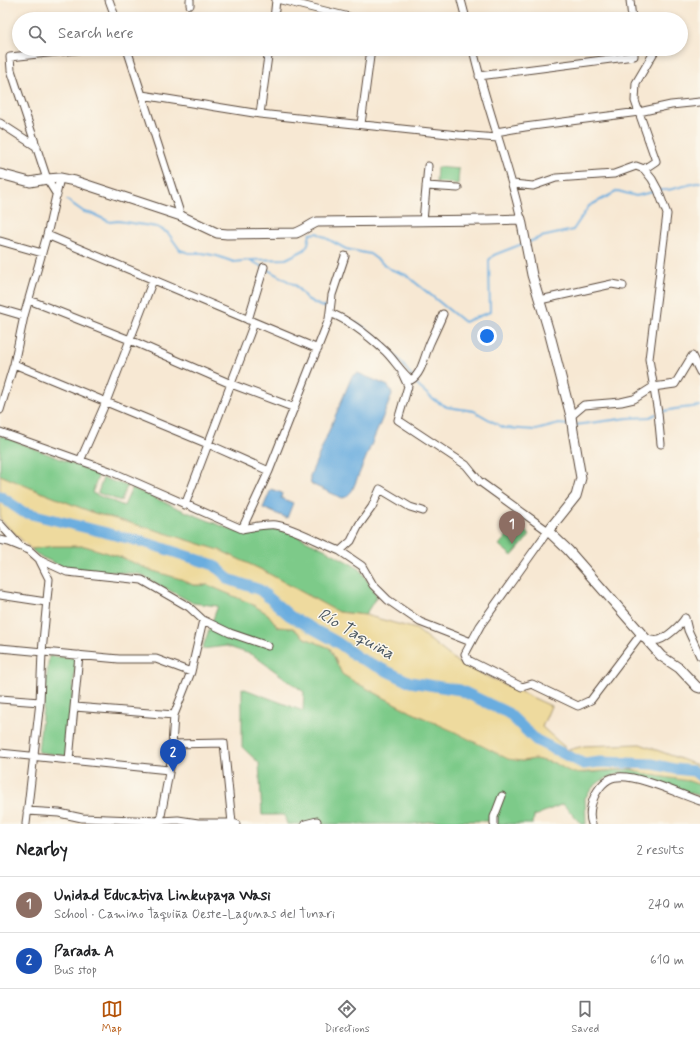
<!DOCTYPE html>
<html lang="en">
<head>
<meta charset="utf-8">
<style>
	body { margin:0; font-family:Mynerve,sans-serif; background:#f2f2f2; color:#202124 }
	.you { position:absolute; left:487px; top:336px; width:14px; height:14px; margin:-10px; border:3px solid #fff; border-radius:50%; background:#1a73e8; box-shadow:0 0 0 6px #1a73e833 }
	.badge { display:grid; place-items:center; width:26px; height:26px; border-radius:50%; background:#b45309; color:#fff; font-size:13px; font-weight:700 }
	.pin { position:absolute; translate:-50% -33px; filter:drop-shadow(0 1px 2px #0008) }
	.pin::after { content:''; position:absolute; top:21px; width:14px; height:12px; background:inherit; clip-path:polygon(0 0,100% 0,50% 100%) }
	.list { margin:0; padding:0; list-style:none }
	h2 { display:flex; justify-content:space-between; align-items:center; height:52px; margin:0; padding:0 16px; font-size:17px }
	h2 small { font-size:13px; font-weight:400; color:#757577 }
	.list li { display:grid; grid-template-columns:26px 1fr auto; gap:12px; align-items:center; box-sizing:border-box; height:56px; padding:0 16px; border-top:1px solid #e0e0e0 }
	.list b { display:block; font-size:15px; white-space:nowrap }
	.list p { margin:0; font-size:13px; white-space:nowrap; color:#757577 }
	.list em { font-size:13px; font-style:normal; color:#757577 }
	.icon { flex:none; width:22px; height:22px; fill:none; stroke:currentColor; stroke-width:2; stroke-linecap:round; stroke-linejoin:round }
	.map { position:relative; flex:none; width:700px; height:824px; overflow:hidden }
	.search { position:absolute; background:#fff; box-shadow:0 2px 6px #0003; left:12px; right:12px; top:12px; height:44px; display:flex; align-items:center; gap:10px; box-sizing:border-box; padding:0 14px; border-radius:22px; color:#757577; font-size:15px }
	.sheet { height:164px; background:#fff }
	nav { display:flex; justify-content:space-around; align-items:center; box-sizing:border-box; height:56px; border-top:1px solid #e0e0e0; background:#fff; font-size:11px; color:#757577 }
	nav a { display:grid; justify-items:center; gap:2px }
	nav .on { color:#b45309 }
	.map>svg:first-child { display:block }
</style>
</head>
<body>
<div class="map">
<svg width="700" height="824" viewBox="0 0 700 824">
	<rect width="100%" height="100%" fill="#fbf7ec"/>
	<filter id="ink" filterUnits="userSpaceOnUse"><feTurbulence type="fractalNoise" baseFrequency=".025" numOctaves="2"/><feDisplacementMap in="SourceGraphic" scale="8" xChannelSelector="R" yChannelSelector="G"/><feConvolveMatrix kernelMatrix="1 2 1 2 8 2 1 2 1" color-interpolation-filters="sRGB"/></filter>
	<filter id="wash" filterUnits="userSpaceOnUse"><feTurbulence type="fractalNoise" baseFrequency=".012" numOctaves="4" result="noise"/><feDisplacementMap in="SourceGraphic" scale="16" xChannelSelector="R" yChannelSelector="G"/><feGaussianBlur stdDeviation="0.9" result="paint"/><feColorMatrix in="noise" values="0 0 0 0 0 0 0 0 0 0 0 0 0 0 0 0 0 1.4 0 .05"/><feComposite in="paint" operator="in"/></filter>
	<g filter="url(#wash)">
		<rect width="100%" height="100%" fill="#f7e8d3"/>
		<path fill="#7dca89" stroke="#5c7a54" d="M437,167l22,2 -1,15 -22,-2z
			M0,435l99,39 -7,19 32,13 8,-18 50,22 55,22 31,-4 21,4 39,19 32,18 17,27 -12,19 -27,-3 -76,-42 -43,-20 -64,-20 -61,-17 -54,-21 -40,-17z
			M103,478l24,8 -6,15 -23,-8z
			M517,524l13,11 -18,21 -13,-11z
			M53,546h32l36,11 29,13 31,9 12,6h15l42,18 18,11 10,13 15,1 12,10 25,10 12,26 13,8 56,30 111,49 13,-2 20,4 12,7 17,3 47,-4 15,5 43,7 11,4v11l-53,-17 -26,-6 -19,7 -9,7 -8,11 1,26h-5l-18,-20 -29,12 -1,8h-44v-3h-55l-22,3h-125l-3,-9h-22l-3,-52 -17,-16v-59l61,23 1,-19 -51,-37 -27,-9 -24,3 16,-43 -25,-3 -54,-29 -73,-6 -27,-12 -8,-7z
			M49,656l27,2 -9,98 -29,-4z"/>
		<path fill="#eeda9e" stroke="#94825e" d="M0,475l40,17 54,21 61,17 64,20 43,20 76,42 27,3 51,14 44,35 91,42 -9,21 26,23 16,-4 56,-2 60,22v19l-11,-4 -43,-7 -15,-5 -57,4 -7,-3 -12,-7 -20,-4 -13,2 -14,-2 -53,-27 -44,-20 -56,-30 -13,-8 -12,-26 -25,-10 -12,-10 -15,-1 -10,-13 -18,-11 -42,-18h-15l-12,-6 -31,-9 -29,-13 -36,-11h-32l-22,3 -31,-30z"/>
		<path fill="#6aaddf" stroke="#526c7e" d="M358,373l30,13 3,4 1,5 -40,96 -6,6 -4,1 -31,-14 -1,-3v-5l42,-100z
			M271,489l11,4 -1,5 12,5 -6,15 -24,-10z"/>
		<g fill="none" stroke-linecap="round" stroke-linejoin="round">
			<path stroke="#6aaddf" stroke-width="2" d="M660,190h8l32,-8
				M67,200l17,12 9,2 17,8 8,-1 39,6 11,6 12,17 9,3h13l15,3 17,6 16,-2 45,25 12,14 13,7 8,2
				M529,242l12,-5 32,-7 16,-24 29,-15 18,5 20,-5
				M251,260l35,-1 18,-9 4,-6 2,-10 7,-1 29,16 24,5 20,15 16,6 58,47 26,-10 -1,-52 5,-5 28,-11
				M354,323l5,1 18,13 25,26 17,24 15,13 13,7 27,4 30,17 32,2 23,-6 10,1
				M660,412l15,-3 25,-3
				M575,425l53,-7 22,-1 6,-3"/>
			<path stroke="#6aaddf" stroke-width="11" d="M0,496l23,16 124,31 67,22 10,9 4,5 32,11 30,26 47,26 22,16 51,24 50,8 48,23 28,27 48,24 16,-2 53,2 22,5 19,2 6,5"/>
		</g>
	</g>
	<g filter="url(#ink)">
		<g fill="none" stroke-linecap="round" stroke-linejoin="round">
			<defs>
				<path id="minor" d="M109,0l7,19
					M281,0l76,19
					M461,0l5,19
					M630,0l2,19
					M190,5v-5
					M274,19l2,-19
					M127,49l54,167
					M473,49c13,58 35,112 48,170
					M656,49l-20,34 -1,18 21,60 -12,8 8,10 6,11 9,24 -18,145 9,54 3,31
					M479,76l155,-20v-7
					M142,95l118,19 198,21 40,3
					M260,114l9,-65
					M0,123l37,24
					M361,124l10,-75
					M496,132l29,-5 114,-15 32,-7 29,-3
					M513,184l20,2 23,-8 58,-4 22,-8 8,3
					M426,186l32,2
					M57,195l-10,-16 -36,-109 -1,-13 75,-8
					M423,221l5,-55
					M47,235l271,114
					M0,241l42,12
					M29,300l101,40 101,44 64,24
					M540,300l72,-16 11,2
					M0,309l24,7
					M330,313c21,8 40,24 56,39 9,9 15,20 25,28 11,-6 14,-26 19,-37 4,-9 9,-19 13,-29
					M248,320l16,-53
					M14,364l194,80 61,27
					M402,373l6,13 -10,34 68,45 13,16 69,50 -68,95 -15,28 3,6 54,27 10,-3 46,22 13,-6 50,-66
					M0,410l14,-46 10,-48 23,-81 13,-57
					M571,416l13,-11 37,-3 13,-3 19,-12 22,-3 17,-28 8,16
					M0,432l110,39 132,58c10,-2 24,-5 34,-4 19,3 46,19 64,26l11,-10 8,-16 13,-18 8,-18 30,18 13,4
					M80,461l26,-59 47,-122
					M185,505l69,-182
					M0,524l19,21
					M242,529l27,-58 60,-152 3,-24 13,-39
					M0,540l9,2 20,8 10,9 28,13 75,8 47,27 14,13 27,13 38,13
					M340,551l22,15 11,19 15,15 32,22 51,20
					M0,595l46,7
					M685,618l3,12 12,26
					M646,639c4,1 9,2 13,1 7,-2 22,-15 26,-22
					M0,648l119,11h37l35,13
					M0,699l40,3
					M75,707l99,8
					M172,744l52,-1 8,80
					M0,753l169,17
					M69,760l10,-105
					M27,811l32,2 23,5 78,3 18,-1 20,3h34l4,1
					M26,824l14,-122 2,-50 7,-73 -10,-20
					M161,824l-1,-3 11,-59 3,-47 17,-43 12,-52
					M305,824l12,-3
					M494,824v-7l8,-21
					M592,824c-4,-10 -1,-20 3,-29 5,-9 13,-18 23,-18 21,-2 61,17 82,24"/>
				<path id="tertiary" d="M0,174l30,8 17,-3 13,-1 15,3 106,35 36,17 10,1 69,-1c8,-3 14,-8 21,-11l172,-2 32,-1 11,56 18,60 21,81 2,15 8,47 -5,18 -28,35 20,19 93,106 18,12 18,19 3,1"/>
			</defs>
			<use href="#minor" stroke="#574639" stroke-width="9"/>
			<use href="#tertiary" stroke="#574639" stroke-width="11"/>
			<use href="#minor" stroke="#fff" stroke-width="7"/>
			<use href="#tertiary" stroke="#fff" stroke-width="9"/>
		</g>
	</g>
	<g text-anchor="middle" dominant-baseline="central" stroke-width="3" stroke-linejoin="round" paint-order="stroke">
		<g font-size="17" font-style="italic" fill="#4b5862" stroke="#fbf7ec">
			<text transform="translate(356 634) rotate(30)">Río Taquiña</text>
		</g>
	</g>
</svg>
<div class="you"></div>
<div class="pin badge" style="left:512px;top:544px;background:#8d6e63">1</div>
<div class="pin badge" style="left:173px;top:772px;background:#1a4fb4">2</div>
<div class="search"><svg class="icon" aria-label="search" viewBox="0 0 24 24"><circle cx="10" cy="10" r="6"/><path d="M15 15l6 6"/></svg>Search here</div>
</div>
<section class="sheet">
<h2>Nearby<small>2 results</small></h2>
<ul class="list">
<li><span class="badge" style="background:#8d6e63">1</span><div><b>Unidad Educativa Linkupaya Wasi</b><p>School · Camino Taquiña Oeste-Lagunas del Tunari</p></div><em>240 m</em></li>
<li><span class="badge" style="background:#1a4fb4">2</span><div><b>Parada A</b><p>Bus stop</p></div><em>610 m</em></li>
</ul>
</section>
<nav>
<a class="on"><svg class="icon" aria-label="map" viewBox="0 0 24 24"><path d="M3 6l6-2 6 2 6-2v14l-6 2-6-2-6 2zM9 4v14M15 6v14"/></svg>Map</a>
<a><svg class="icon" aria-label="directions" viewBox="0 0 24 24"><path d="M12 3l9 9-9 9-9-9zM9 14v-3h6M13 9l2 2-2 2"/></svg>Directions</a>
<a><svg class="icon" aria-label="saved" viewBox="0 0 24 24"><path d="M7 4h10v16l-5-4-5 4z"/></svg>Saved</a>
</nav>
</body>
</html>
